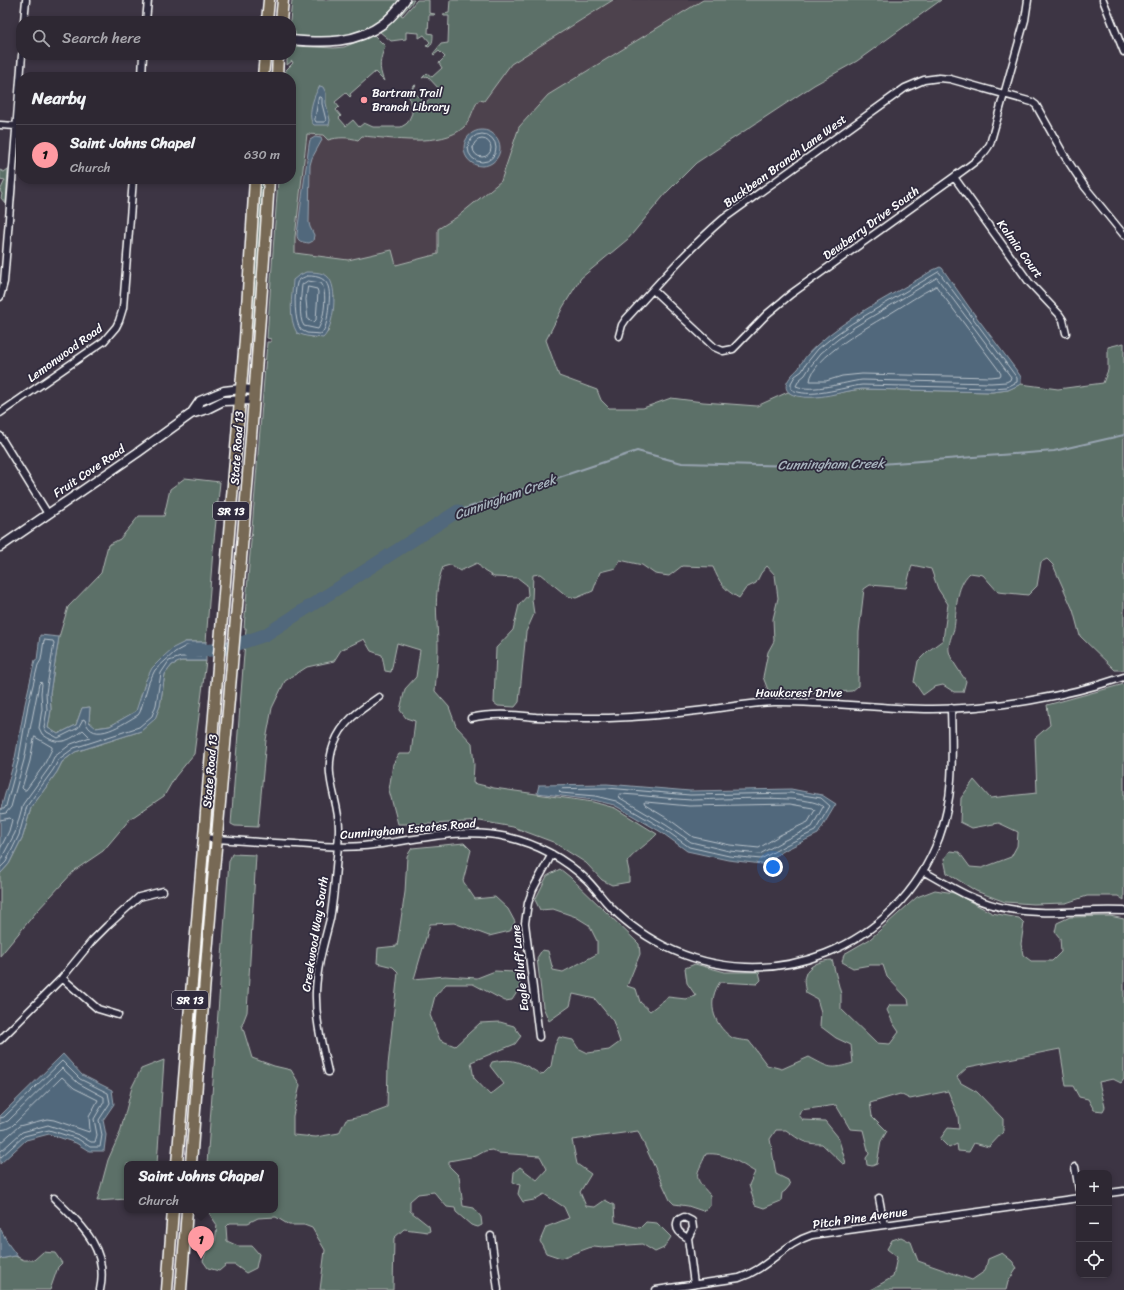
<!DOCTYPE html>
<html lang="en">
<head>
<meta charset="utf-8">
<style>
	body { margin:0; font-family:Sriracha,sans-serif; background:#36303b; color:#f1f3f6 }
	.controls { position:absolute; right:12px; bottom:12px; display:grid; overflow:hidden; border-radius:8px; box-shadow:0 2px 6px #0003 }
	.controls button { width:36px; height:36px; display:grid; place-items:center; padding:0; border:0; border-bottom:1px solid #49444e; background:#2e2833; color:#f1f3f6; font:20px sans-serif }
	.you { position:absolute; left:773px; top:867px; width:14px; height:14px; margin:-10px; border:3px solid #fff; border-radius:50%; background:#1a73e8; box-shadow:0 0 0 6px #1a73e833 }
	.badge { display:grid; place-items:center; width:26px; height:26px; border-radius:50%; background:#ff9aa2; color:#111; font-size:13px; font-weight:700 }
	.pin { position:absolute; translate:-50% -33px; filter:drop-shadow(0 1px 2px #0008) }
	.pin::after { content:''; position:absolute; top:21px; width:14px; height:12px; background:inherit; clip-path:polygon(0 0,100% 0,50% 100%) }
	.popup { position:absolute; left:124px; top:1161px; width:154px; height:52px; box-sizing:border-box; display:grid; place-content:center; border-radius:8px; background:#2e2833; filter:drop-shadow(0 1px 3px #0005); font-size:13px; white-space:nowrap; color:#a7a6ac }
	.popup b { font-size:15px; color:#f1f3f6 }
	.popup::after { content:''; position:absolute; left:50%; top:100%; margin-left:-8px; border:8px solid transparent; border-top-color:#2e2833 }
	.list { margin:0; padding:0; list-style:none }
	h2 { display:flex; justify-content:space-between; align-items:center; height:52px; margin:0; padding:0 16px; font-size:17px }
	h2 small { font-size:13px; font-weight:400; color:#a7a6ac }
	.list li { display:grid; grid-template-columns:26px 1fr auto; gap:12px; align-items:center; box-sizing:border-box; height:60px; padding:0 16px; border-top:1px solid #49444e }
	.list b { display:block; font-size:15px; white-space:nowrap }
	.list p { margin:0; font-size:13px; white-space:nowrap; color:#a7a6ac }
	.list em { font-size:13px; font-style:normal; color:#a7a6ac }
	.icon { flex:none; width:22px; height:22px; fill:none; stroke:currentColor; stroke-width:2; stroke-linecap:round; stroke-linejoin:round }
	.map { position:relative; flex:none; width:1124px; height:1290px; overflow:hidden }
	.search { position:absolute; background:#2e2833; box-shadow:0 2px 6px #0003; left:16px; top:16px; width:280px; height:44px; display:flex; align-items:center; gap:10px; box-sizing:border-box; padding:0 14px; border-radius:16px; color:#a7a6ac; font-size:15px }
	.panel { position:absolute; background:#2e2833; box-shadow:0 2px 6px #0003; left:16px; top:72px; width:280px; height:112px; border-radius:16px }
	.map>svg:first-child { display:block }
</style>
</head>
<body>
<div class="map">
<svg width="1124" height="1290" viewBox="0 0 1124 1290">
	<rect width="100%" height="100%" fill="#3d3544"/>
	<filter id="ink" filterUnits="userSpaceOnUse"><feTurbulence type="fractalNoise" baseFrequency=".025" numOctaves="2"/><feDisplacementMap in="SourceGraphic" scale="8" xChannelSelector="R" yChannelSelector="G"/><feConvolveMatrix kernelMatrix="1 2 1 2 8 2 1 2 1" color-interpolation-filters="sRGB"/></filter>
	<g filter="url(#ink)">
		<path fill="#4d424d" d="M613,0h90l-155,95 -29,32 -18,54 -44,36 -18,12 -1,25 -42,11 -4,-15 -44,10 -53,-7v-16l12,-103 16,1 5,4 8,-1h15l7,1 4,-3 47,4h22l42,-28 2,-8 4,-4 5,1 26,-37z"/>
		<path fill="#5c6f67" stroke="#aeb7b3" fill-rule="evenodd" d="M292,0h107c-15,18 -34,35 -58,38 -6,0 -13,0 -19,0 -8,0 -20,0 -27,-3v-3l-4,-3 -1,-8z
			M411,0h3l-13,15 2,1 14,-16h12v13l6,1 -1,1h-5l-1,18 5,1c0,5 0,9 -4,13l-3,-1 4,-4 -6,-7 -5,3v-5l-13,-1v7l-15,2 -11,-9 1,-2 14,-12z
			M450,0h163l-102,64 -27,37 -5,-1c-7,8 -7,19 -15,27 -22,21 -74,11 -102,9l-4,4c-10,-3 -20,-3 -30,0l-5,-5 -16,-1 -12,103v16l53,7 44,-10 4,15 42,-11v-25l19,-12 44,-36 18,-54 29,-32 155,-95h238l-84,61 -43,24 -118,78 -29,29 -39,47 -47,39 -18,29 -17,33 13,36 38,14 4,10 8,8h34l28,-10 32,4 54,4 31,-14c19,11 53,-1 74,-3l130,3 16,-2 13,-6 37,5 45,-6 5,-13v-23l16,-4v327h-9l-35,-34 -7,-26 -20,-45 -6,-6 -6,3 -4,24 -9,9 -30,-3 -15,-17 -13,-2c-15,14 -13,37 -16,56 -2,6 -6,15 -5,22 1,8 12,22 17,30l-3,11h-9l-11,-7 -9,2 -11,8 -9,-13 4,-21 10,-10 15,-11 5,-36 -10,-15 -7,-20 -19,-4 -6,23 -36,-3 -6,4 -5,43 -1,54 -6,5 -66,4 -18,-5 -5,-13 5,-25 6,-11 -1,-22 5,-21 -3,-23 -8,-9 -6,7 -5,10 -10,5 -7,10c-16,-9 -19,-15 -26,-31l-31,-1 -13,10 -14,-2 -13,-9 -22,-5 -4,8 -16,4 -7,19 -17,7 -9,-2 -27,-22 -7,1 -1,25 2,14 -8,18 -7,70 -4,5 -17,-1 -4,-3 2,-55 17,-18 6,-25 9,-10 -1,-10 -9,-7 -24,-1 -10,-6 -7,-8 -17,8 -10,-6 -7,2c-11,28 -5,52 -5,81 0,14 -2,29 -3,43l14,16 7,19 16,17 2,22 -1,18 21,5 99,14 22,6 42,26c-9,10 -22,17 -30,28l2,9v11l-17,3 -10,-5 -16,-17 -33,-21 -40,-15 -33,-6 -47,3h-35l-9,-34 4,-26 6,-10h12l4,-33 -9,-3 -6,-8 5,-21 11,-12 4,-27 -23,-7 -6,29 -6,-1 -3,-16 -11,-4 -7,-12 -23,11 -7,11 -27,6 -22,14 -13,27 -6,32 -8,87 -23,-1 -4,-2 15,-196h-2l23,-286h4v-3l-4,-1 11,-159h13v-102h-6l1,-7 7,-7 -1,-2 -5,4v-9l4,-1v-4l4,-2v-3l39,2 10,-1 30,-12 11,11c-5,14 -7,21 -1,35l-9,-9 -25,22 1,2 -1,1 -4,-4 -11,9 4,5 -3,3 5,6 -2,2 7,8 7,-6 6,7 5,-4 9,4h28l5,-3 2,-2 4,-9 -3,-17 4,-10 3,-1 -4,5 13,13 15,-13 -13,-14 -5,2 5,-5 5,4 10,-9 -3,-5 6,-6 -6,-6 -5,4 -1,-1 8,-10 7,-1 1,-27h-5l-1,-2 6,-1zM334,296l-6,36 -12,6 -19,-5z
			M8,169l-2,33 -1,1 -4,-5 1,-4 -2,-3 5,-11 -5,-1v-9l4,2z
			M259,179h6l-15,202 3,-47 -2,-14z
			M185,478l35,4 -7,68 -7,92h-21l-39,38 -9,31 -27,15 -15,2 -6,-6 1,-15 -8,1 -6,17 -18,9 -10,-6 3,-18 -1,-17 9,-56 9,-30 33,-34 7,-28 12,-6 19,-23h25l6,-27z
			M181,661h25l-12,93 -19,23 -11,19 -34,23 -27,32 -28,19 -38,41 -37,45v-82l9,-10 14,-28 8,-28 26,-36 5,-10 13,-10 66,-21 14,-13 5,-12 5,-32 7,-9z
			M1124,684v216l-6,-4h-31l-21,7 -33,1 -28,-2 -29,-11 -29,-18 -3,-14 6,-8 9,1 11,15 12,1 29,-11 6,-11 1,-14 -19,-9 -27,5 -12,-6 1,-24 13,-18 16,18 47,-5 -2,-55 15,-13 -3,-20z
			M464,843l7,7 -8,31 12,18 20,-2 13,12 7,13 -5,9 -21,5 -35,-13 -24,1 -16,55 31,-3 32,2 18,-7 19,1 7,14 -9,14 -7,1 -32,-17h-27l-11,12 -5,19 10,25 15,6 25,-23 20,-1 14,4 7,10 -6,8 -44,18 3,16 16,17 14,-11 -14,-18 2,-4c24,-5 31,2 50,13l9,-9 4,-21 4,-8 14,3 5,8 10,5 21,-3 11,-8 -7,-21 -18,-22 -22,-5 -3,12 -21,15 -6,-14 -6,-49 5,-8 6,1 5,19 10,2 34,-18v-13l-8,-16 -13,-8 -23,-8 -13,1 -5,-10 12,-24 13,-7 10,8 69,67 1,10 -13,32 9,3 4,13 10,9 18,-14 18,2 10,-3 -9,-13 -2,-15 10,-4 30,8h34l2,8 -4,4 -37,-2c-13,19 -8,41 11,55 4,3 13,3 18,4l18,24 15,4 27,-12c21,11 21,13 44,6l-2,-18 -15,-7 -16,-12 1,-14 -4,-13 -11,-6c-1,-5 -3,-13 -1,-17 2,-11 18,-16 27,-16l9,34v15l35,34 14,1 9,-12 -6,-9 -6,-13 3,-5h19l-1,-6 -21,-22 -4,-12h-13l-17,3 -11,-6 2,-8 26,-15 47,-42 18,-7 19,3 38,20 27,5 5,5 -3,21 2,11 8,6h21l9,-9 -1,-14 -5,-6 2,-9 13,-6 40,-1 14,3v160l-3,4 -8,-4 -14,3 6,25 -2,4 -9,-1 -6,-11 -9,-2 -6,-11h-7l-6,-37 -92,18 -11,10 4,6 16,9 26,27v13l-14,15 -15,-4 -5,9 -11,-1 -1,-7 -8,4 -9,-9 8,-11 11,1 -1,-13 -10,-25 -38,8 -10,-5 -30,9 2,13 15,15 -6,10 -4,23 -5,2 -5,-1 -1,-7 3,-4 -6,-24 -13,-1 -14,-24 -35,5 -2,5 4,5 22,1 13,16 8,26 -3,1 -21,-20c-18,0 -21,-3 -36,-14h-10l-6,9 6,35 12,6 2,5 -5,6 -3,2 -1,8 -17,7 -9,-3 -6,-20 6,-13c-15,-9 -30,-20 -49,-18 -10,23 -14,21 4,41v11l-7,5 -15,-5 -14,-2 -4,-4 -32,-69 -66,9 5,24 14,10 -11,18 6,14 9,1 10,-7 9,5 1,17 25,6 6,-6 11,1 14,14 -7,11 -9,4 -13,-8 -39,3 -9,-1 -33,12 -15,-5 -6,-12 6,-14 23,-9 -5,-11 -20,-13 -10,6 -11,2 -5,-8 2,-9 -7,-3 1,-10 6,-5 17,13 10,-11 -7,-13 -42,-3 -6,-3 -7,1 -9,5 -27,5v5l10,10 4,30 11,2 7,9 1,8 -4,2 -7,-2 -15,-13 -1,-4 -8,-1 -13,-15 -16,2 -8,7v10l19,15 1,5 -2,1 -24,-3 -10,9 -1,52h-73l5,-40 -13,-22 -8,-3h-15l-13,-8 -18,1 -10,5h-18l-4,4 1,14 11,5h14l7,8 -3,14 -10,5 -11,-8h-9l-7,6 -11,-3 -5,-7 5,-14 7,-5 2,-17 -10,-15h68v-46h-68l22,-303 3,-7 24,1 -9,157 -5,13 10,33 22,8 17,4 9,15 -7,31v19l23,2 23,-4 7,-14 22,-4 19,-7 1,-43 10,-93 -5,-5 -16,-4 1,-15 19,-2 8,-54 2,-36 5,-8z
			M164,1060l-7,104h-30v35l-30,2 11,-41 12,-27 12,-46 9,-18z
			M901,1237l10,5 7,19 54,19 13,-9 3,-12 14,-6 10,8 5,7 -9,14 -2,8h-136l23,-13 4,-20 -10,-8 5,-9z
			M43,1252l12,1 7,10 -4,4 -8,23h-50v-31l15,-3 9,4h10z"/>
		<path fill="#51687c" stroke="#97a4b0" d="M320,86l3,1 3,6v10l4,17 -1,5h-15c-8,-7 0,-31 6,-39z
			M464 148a18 18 0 1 1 36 0a18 18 0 1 1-36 0Z
			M315,137l6,1 1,2 -10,18 -2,7 -1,58 1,4 4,8 -1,6 -4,2c-7,-1 -12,-1 -12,-9l12,-89 1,-5z
			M940,267l2,1 27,39 48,64 4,6v7l-13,6 -16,2 -130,-3c-21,2 -44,12 -65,7 -20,-5 -8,-19 1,-27 2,-2 2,-5 4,-7 4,-6 9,-12 14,-16 34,-32 78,-51 117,-76z
			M306,272c6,0 16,0 21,4 12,10 7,52 -4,62l-17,-2 -9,-3c-9,-15 -5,-36 -4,-53l5,-4z
			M40,635l19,2 -9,56 1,17 -3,18 10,6 18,-9 6,-17 8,-1 -1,15 7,6 14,-2 26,-15 10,-31 6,-12 11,-11 10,-9 12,-6h21v19h-25l-9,4 -7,9 -5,32 -5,13 -14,12 -66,21 -13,10 -5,10 -26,36 -8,28 -14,28 -9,10v-62l15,-54 10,-54 10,-44h2z
			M607,784l83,7 101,-2 31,6 14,9 -18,30 -31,15 -25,15 -34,-4 -41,-9 -26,-19 -47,-27 -20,-5 -57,-7 2,-8z
			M63,1054l19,21 30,15 2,14 -11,16 3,15 -2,16h-15l-13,-8 -27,-9 -23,6 -26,24v-48z
			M0,1228l9,17 9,12 -3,-1 -15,3z"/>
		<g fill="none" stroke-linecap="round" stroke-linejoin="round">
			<path stroke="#b9c3cb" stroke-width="1" d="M319,97h2l1,1v6l4,16 -1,2h-9l-1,-2z
				M468 148a14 14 0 1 1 28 0a14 14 0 1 1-28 0Z
				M473 148a9 9 0 1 1 18 0a9 9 0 1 1-18 0Z
				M939,272l78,106v4l-10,5 -15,1 -130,-3c-19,2 -54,15 -71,4v-6l4,-7 7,-5 4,-7 12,-15 16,-13 17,-12z
				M307,276c27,-1 23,18 21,37 -1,7 -2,16 -7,21l-14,-1 -6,-3c-7,-8 -7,-37 -4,-47 1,-4 6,-5 10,-7z
				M937,278l65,87 9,12 -1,3 -4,2 -15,1 -129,-3c-17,2 -50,13 -66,6l3,-6 6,-5 5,-8 11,-14 16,-13 16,-12z
				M308,281l13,2c7,9 3,37 -3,46l-14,-3c-6,-8 -3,-31 -2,-41z
				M936,286l62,83 3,5 -1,2 -9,1 -129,-3 -20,2 -16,5h-16c2,-24 61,-56 81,-68 15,-9 29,-19 45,-27z
				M308,287l9,2 1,3 -2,28 -2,2 -6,-2 -2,-20z
				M35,737l17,10v2l-8,16 -18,25h-2l-2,-2 8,-27 4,-22z
				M607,788l83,7 101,-2 30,5 9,8 -15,25 -29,14 -25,14 -32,-3 -40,-9 -25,-18 -48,-28 -21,-5 -34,-3 -2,-2 2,-2z
				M621,794c23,1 47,5 70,6 22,0 121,-7 132,7l-11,20 -29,14 -23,13 -31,-3 -38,-9 -25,-17 -46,-27 -1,-3z
				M646,802l43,4 101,-2 23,4 2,2 -7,12 -28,13 -21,13 -29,-3 -37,-8 -23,-17 -25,-15 -1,-2z
				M0,809h4l2,-3 13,-48 9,-53 10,-40 3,-5 3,-20 9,1 1,2 -8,50 1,17 -3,18 3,4 11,6 20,-10 5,-9 2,1c7,27 40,2 53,-5l2,-3 9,-30 6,-12 20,-18 11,-6 16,1v9l-1,1h-20l-12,4 -8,12 -5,32 -4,11 -13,11 -65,21 -15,11 -6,11 -26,36 -8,29 -13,27 -6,6
				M0,814l6,-1 5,-6 13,-47 15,-76 2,-2 1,2 -1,9 1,16 -3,19 3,6c16,13 27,7 41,-4l7,7 -19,7 -17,13 -5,11 -26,36 -8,29 -15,28
				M0,820l10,-2 2,2 -3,11 -9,18
				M0,1118l4,-1 58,-56 18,18 28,14 2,10 -11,17 3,15 -2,12h-10l-12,-8 -29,-9 -25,6 -24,22
				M0,1124l8,-3 54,-53 16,15 26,14v5l-10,17 3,16 -2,7h-4l-12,-7 -31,-10 -26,7 -22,20
				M0,1130l6,-1 6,-3 50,-49 12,11 24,12 -9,17 1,13 -1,2 -35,-12 -7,-1 -28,7 -19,17"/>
			<path stroke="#97a4b0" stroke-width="2" d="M458,511l179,-60 45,12 159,4 213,-16 70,-16"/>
			<path stroke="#51687c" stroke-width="13" d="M189,652l34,-3 42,-14 193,-124"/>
			<defs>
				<path id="minor" d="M1103,0l21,52
					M24,21l2,-21
					M146,21l2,-21
					M142,77l1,-22
					M0,125l16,1
					M954,177l75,105 30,32 4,6 3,13
					M653,290l61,57 9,4 10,-2 34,-35 24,-20 163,-117c13,-10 28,-18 36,-33l35,-124 3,-20
					M0,297l4,-15 18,-227
					M619,336l3,-11 4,-6c31,-34 62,-70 97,-100l182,-131 19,-8 15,-2 11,1 82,23 4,3 28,50 21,32 39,48
					M0,413l104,-72 12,-14 3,-6 4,-13 10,-129
					M0,436l48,78
					M471,718c22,-5 43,-3 65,-1 25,1 49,1 73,1 32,-1 64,-4 96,-8 23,-3 46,-7 69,-8 53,-1 105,7 158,7 63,0 133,-12 192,-32
					M203,838c31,2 61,5 92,6 23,2 45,4 68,2 48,-4 95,-20 144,-9 30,7 58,22 80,43 7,7 13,15 19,22 16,18 37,33 58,44 106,53 233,3 275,-108 16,-43 13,-86 12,-130
					M923,871c28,16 55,33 87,38 37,7 76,0 114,2
					M62,978l36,31 20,6
					M539,1037l-14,-114 3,-20 5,-14 19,-35
					M0,1040l62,-62 30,-37 15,-15 32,-29 24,-6
					M328,1072c-6,-27 -13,-53 -12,-81 1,-25 8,-48 14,-72 4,-21 5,-42 7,-63 1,-9 2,-19 2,-28 0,-29 -17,-52 -5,-84 8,-22 26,-34 45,-47
					M1075,1167l4,23
					M1109,1193l15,-2
					M54,1198c26,26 55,50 46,92
					M879,1198l5,27
					M491,1236l7,54
					M688,1238l5,-10 -1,-7 -8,-4 -6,3c-4,9 2,14 10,18l6,46
					M656,1290l83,-12c29,-9 44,-34 73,-43l267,-37"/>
				<path id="tertiary" d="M291,40c33,3 65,4 93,-17 8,-6 15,-15 21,-23
					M191,414l16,-5 16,-8 31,-1
					M0,547l137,-94 54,-39 9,-13 24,-10 17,-2 13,1"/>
				<path id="primary" d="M267,21l2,-21
					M281,21l2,-21
					M263,77l2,-22
					M277,77l1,-22
					M177,1164l68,-825 10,-160
					M191,1164c8,-109 16,-218 26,-327 19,-219 39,-438 52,-658
					M167,1290l6,-80
					M181,1290l6,-80"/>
			</defs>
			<use href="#minor" stroke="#fff" stroke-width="9"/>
			<use href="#tertiary" stroke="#fff" stroke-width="11"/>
			<use href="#primary" stroke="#fff" stroke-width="13"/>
			<use href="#minor" stroke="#2f2a3d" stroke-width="6"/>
			<use href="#tertiary" stroke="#2f2a3d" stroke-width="8"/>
			<use href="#primary" stroke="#776954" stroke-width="10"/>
		</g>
	</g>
	<circle fill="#ff9aa2" stroke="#2f2a3d" stroke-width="1.5" cx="364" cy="100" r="4"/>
	<g text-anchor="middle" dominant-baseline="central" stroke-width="3.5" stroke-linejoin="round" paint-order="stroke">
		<g fill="#2f2a3d" stroke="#c1bfc5" stroke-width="1">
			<rect x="213" y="502" width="36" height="18" rx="3"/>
			<rect x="172" y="991" width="36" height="18" rx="3"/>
		</g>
		<g font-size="11" font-weight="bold" fill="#fff">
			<text x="231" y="511">SR 13</text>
			<text x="190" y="1000">SR 13</text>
		</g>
		<g font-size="12" fill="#fff" stroke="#2f2a3d" text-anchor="start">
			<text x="372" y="93">Bartram Trail<tspan x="372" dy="14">Branch Library</tspan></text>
		</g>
		<g font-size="12" fill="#fff" stroke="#2f2a3d">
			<text transform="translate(785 161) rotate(-36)">Buckbean Branch Lane West</text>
			<text transform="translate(871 223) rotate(-36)">Dewberry Drive South</text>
			<text transform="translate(1020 249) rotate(54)">Kalmia Court</text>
			<text transform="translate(65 353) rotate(-36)">Lemonwood Road</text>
			<text transform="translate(237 448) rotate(-86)">State Road 13</text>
			<text transform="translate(89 471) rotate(-34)">Fruit Cove Road</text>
			<text x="799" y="693">Hawkcrest Drive</text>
			<text transform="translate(210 771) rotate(-85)">State Road 13</text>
			<text transform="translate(408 829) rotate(-5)">Cunningham Estates Road</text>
			<text transform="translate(315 934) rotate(-81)">Creekwood Way South</text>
			<text transform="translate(520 968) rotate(-96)">Eagle Bluff Lane</text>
			<text transform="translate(860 1218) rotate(-8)">Pitch Pine Avenue</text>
		</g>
		<g font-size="13" font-style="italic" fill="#a8b4be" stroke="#2f2a3d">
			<text transform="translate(831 464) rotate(-1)">Cunningham Creek</text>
			<text transform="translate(505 497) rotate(-20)">Cunningham Creek</text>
		</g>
	</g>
</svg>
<div class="controls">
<button>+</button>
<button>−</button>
<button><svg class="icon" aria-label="locate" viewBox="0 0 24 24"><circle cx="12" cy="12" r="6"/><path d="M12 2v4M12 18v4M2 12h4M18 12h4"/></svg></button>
</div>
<div class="you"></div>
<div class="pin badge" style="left:201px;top:1259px">1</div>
<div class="popup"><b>Saint Johns Chapel</b>Church</div>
<div class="search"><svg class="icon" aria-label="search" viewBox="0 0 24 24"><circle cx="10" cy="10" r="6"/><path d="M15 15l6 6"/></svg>Search here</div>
<section class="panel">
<h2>Nearby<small></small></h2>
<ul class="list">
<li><span class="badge">1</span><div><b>Saint Johns Chapel</b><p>Church</p></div><em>630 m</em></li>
</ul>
</section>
</div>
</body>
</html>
